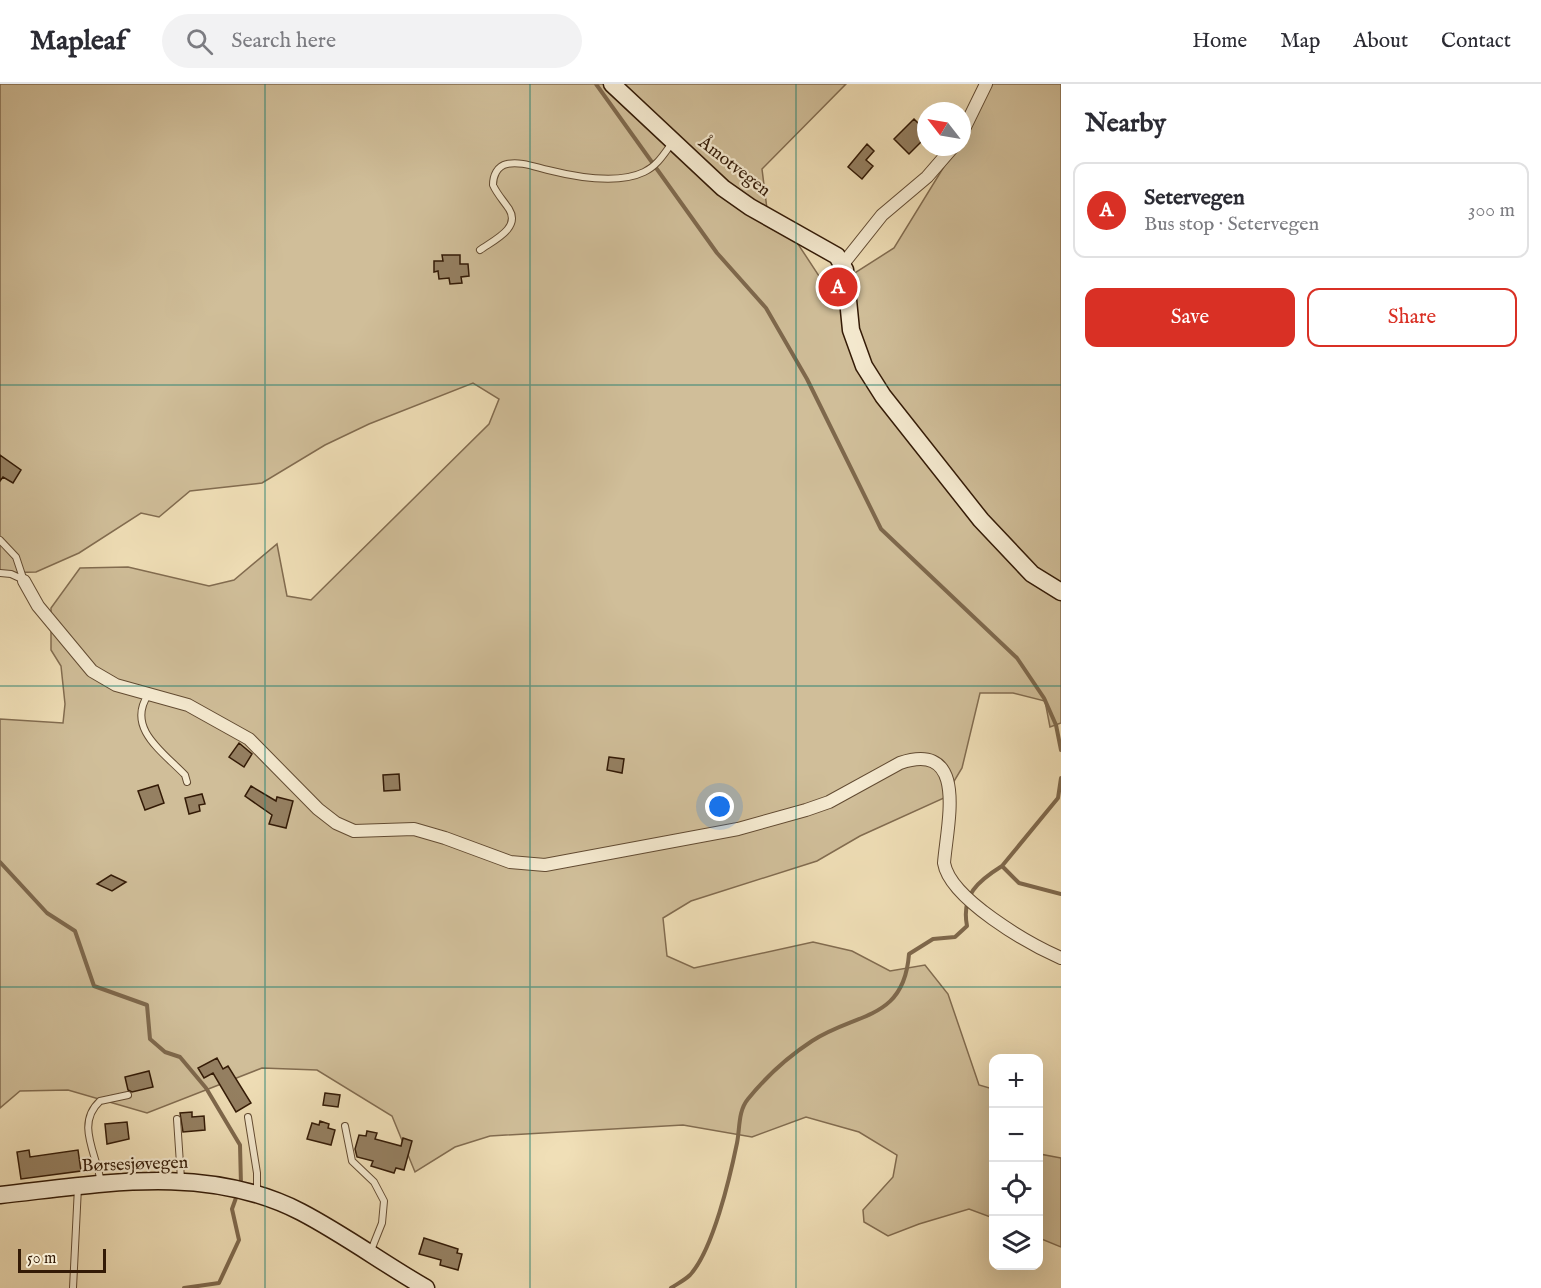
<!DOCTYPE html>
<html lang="en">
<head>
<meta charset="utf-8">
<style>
	body { margin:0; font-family:"IM FELL English",serif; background:#f2f2f3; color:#2b2b33 }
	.controls { position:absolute; right:18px; bottom:18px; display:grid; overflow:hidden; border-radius:12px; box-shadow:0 6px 24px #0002 }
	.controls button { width:54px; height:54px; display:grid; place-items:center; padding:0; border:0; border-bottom:2px solid #e1e1e2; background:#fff; color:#2b2b33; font:30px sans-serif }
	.compass { position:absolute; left:917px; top:18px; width:54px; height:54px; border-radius:50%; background:#fff; box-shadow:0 6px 24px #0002; rotate:301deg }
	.scale { position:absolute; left:18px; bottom:15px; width:88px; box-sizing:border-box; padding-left:6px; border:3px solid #331a06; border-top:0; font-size:16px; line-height:21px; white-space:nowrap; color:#331a06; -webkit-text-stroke:4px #f5ead0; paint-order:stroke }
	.you { position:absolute; left:720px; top:723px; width:21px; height:21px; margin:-15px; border:4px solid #fff; border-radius:50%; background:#1a73e8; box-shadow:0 0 0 9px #1a73e833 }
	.badge { display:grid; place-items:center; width:39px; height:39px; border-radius:50%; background:#d93025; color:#fff; font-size:20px; font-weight:700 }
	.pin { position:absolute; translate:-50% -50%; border:3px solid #fff; box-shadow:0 2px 6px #0006 }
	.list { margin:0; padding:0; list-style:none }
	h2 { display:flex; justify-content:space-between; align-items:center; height:78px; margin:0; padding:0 24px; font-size:26px }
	h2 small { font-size:20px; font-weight:400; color:#7c7c81 }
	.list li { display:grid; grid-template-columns:39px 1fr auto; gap:18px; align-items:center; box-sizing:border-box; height:96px; margin:0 12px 12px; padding:0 12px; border:2px solid #e1e1e2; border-radius:12px }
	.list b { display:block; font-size:22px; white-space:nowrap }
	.list p { margin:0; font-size:20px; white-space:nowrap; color:#7c7c81 }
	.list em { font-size:20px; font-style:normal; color:#7c7c81 }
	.actions { display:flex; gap:12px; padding:18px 24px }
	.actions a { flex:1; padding:14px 0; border:2px solid #d93025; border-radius:12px; text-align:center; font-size:21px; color:#d93025 }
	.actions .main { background:#d93025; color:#fff }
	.icon { flex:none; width:33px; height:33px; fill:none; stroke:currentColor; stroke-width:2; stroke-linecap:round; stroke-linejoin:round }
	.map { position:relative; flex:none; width:1061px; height:1204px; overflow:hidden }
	header { display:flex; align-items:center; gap:36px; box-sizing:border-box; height:84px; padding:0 30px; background:#fff; border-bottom:2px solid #e1e1e2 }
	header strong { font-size:28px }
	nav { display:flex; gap:33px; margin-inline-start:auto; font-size:21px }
	.search { width:420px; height:54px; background:#f2f2f3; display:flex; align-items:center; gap:15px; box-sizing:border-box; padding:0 21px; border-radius:33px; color:#7c7c81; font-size:22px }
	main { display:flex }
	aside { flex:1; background:#fff }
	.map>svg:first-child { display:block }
</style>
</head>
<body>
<header>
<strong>Mapleaf</strong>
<div class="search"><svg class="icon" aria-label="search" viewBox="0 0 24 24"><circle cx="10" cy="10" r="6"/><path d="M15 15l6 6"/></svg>Search here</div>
<nav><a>Home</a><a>Map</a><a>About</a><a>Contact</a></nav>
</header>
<main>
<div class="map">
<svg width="1061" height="1204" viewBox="0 0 1061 1204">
	<rect width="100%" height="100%" fill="#f0dfb7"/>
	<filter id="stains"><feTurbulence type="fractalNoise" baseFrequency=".00333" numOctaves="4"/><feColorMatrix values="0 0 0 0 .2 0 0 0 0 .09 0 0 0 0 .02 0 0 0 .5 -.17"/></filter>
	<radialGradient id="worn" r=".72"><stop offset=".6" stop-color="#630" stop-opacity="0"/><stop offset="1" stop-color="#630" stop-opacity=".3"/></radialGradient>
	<path fill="#d0be99" stroke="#826c50" stroke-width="1.5" d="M0,0h846l-84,85 7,56 27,16 27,41 9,20 21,-28 41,-26 62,-101h6v-10l30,-53h69v639l-11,4 -5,-26 -32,-8h-33l-18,75 -18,30 -84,38 -43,25 -126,40 -28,17 4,38 27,12 119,-26 39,9 38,20 35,-6 23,29 31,91 14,4v129l-24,-9 -50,15 -31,12 -24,-14 -1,-12 30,-33 4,-22 -38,-23 -53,-15 -54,20 -69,-12 -193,11 -35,11 -40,25 -23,-56 -75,-46 -55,-2 -115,45 -79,-23 -48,1 -20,17v-389l63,4 2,-19 -4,-38 -10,-16v-42l29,-40 48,-1 81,19 25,-6 43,-36 10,52 24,4 178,-176 10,-25 -26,-16 -104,41 -44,21 -63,38 -72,8 -31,26 -18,-4 -62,40 -43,19 -36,1z
		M1038,1057l2,13 21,4v89l-22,-9z"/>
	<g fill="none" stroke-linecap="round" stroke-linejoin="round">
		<path stroke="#7e684c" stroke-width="4" d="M596,0l121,169 49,55 41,71 74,150 136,129 27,40 12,27 5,25
			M0,778l47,51 28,18 19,55 53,19 3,34 15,13 15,5 26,31 34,57 1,40
			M1002,782l56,-68 3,-20
			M184,1204l35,-5 20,-43 -7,-31 5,-14
			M671,1204c6,-4 14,-8 19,-13 23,-25 40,-98 47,-132 3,-15 1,-32 11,-44 17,-21 41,-43 64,-58 44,-29 92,-20 97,-87l24,-15 22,-2 12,-11c-6,-31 11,-45 35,-60l17,17 42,11"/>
	</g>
	<path fill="#958062" stroke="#331a06" stroke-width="1.5" d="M914,35l12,12v6l-17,17 -15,-15z
		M867,60l7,7 -8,9 7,6 -11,13 -14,-12z
		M442,171h18v9h8l1,12 -8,1 1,6 -12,1 -1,-6 -10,1 -1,-8 -4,1v-11h9z
		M0,371l21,15 -8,13 -10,-6 -3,4z
		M239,659l13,11 -8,13 -15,-10z
		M609,673l15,2 -2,14 -15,-3z
		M399,690l1,16 -16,1 -1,-16z
		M158,701l6,18 -19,7 -7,-19z
		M251,702l25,15 1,-4 16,4 -7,27 -17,-4 3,-9 -27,-19z
		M202,710l3,10 -6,1 1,6 -11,3 -4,-16z
		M111,791l15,7 -14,9 -15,-7z
		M217,974l6,11 5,-3 23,37 -15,9 -23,-39 -9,5 -6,-10z
		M149,987l4,16 -21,5 -4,-2 -3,-13z
		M325,1009l15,2 -2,12 -15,-2z
		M192,1028v5l12,-1 1,14 -22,2 -3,-19z
		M320,1037l9,3 -1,4 7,2 -4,15 -24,-6 5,-16 7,2z
		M127,1038l2,17 -22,5 -2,-20z
		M367,1047l10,2 -2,6 26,7 2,-8 9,3 -8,29 -8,-2 -2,5 -23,-7 2,-5 -16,-4 -2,-8 4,-14 7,1z
		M29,1066l1,7 48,-7 3,21 -60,8 -4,-27z
		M424,1154l34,11 -1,4 5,1 -4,16 -18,-5 1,-5 -22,-6z"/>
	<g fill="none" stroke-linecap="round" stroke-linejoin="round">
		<defs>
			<path id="lane" d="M480,166c14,-10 41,-22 29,-41 -6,-9 -12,-15 -16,-24 0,-9 4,-19 14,-21 13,-3 28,3 41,6 28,7 69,15 96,2 13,-6 20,-18 28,-29
				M0,456l16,17 8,24
				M0,489l11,1 13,6
				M148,611c-22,33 15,57 37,80l2,7
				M248,1033l9,56v21
				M177,1035l4,60
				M345,1042l7,35 22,21 10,19 -2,22 -12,30
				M101,1099c-4,-29 -26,-59 -1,-82l28,-6
				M73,1204l5,-101"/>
			<path id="street" d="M962,49l24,-49
				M843,180l39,-49 45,-38 26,-30
				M24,497l14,25 54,65 24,14 72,20 61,34 69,70 18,14 18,8 60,-2 31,9 65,24 35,3 193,-36 68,-19 23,-8 71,-39c69,-23 47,61 44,100 6,36 85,81 117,95"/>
			<path id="secondary" d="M612,0l111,104 27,19 87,49 8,14 6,60 13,36 19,30 98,124 51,54 29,18
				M0,1111c101,-11 206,-32 301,17 44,23 83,52 125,76"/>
		</defs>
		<use href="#lane" stroke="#624b32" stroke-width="8"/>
		<use href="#street" stroke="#624b32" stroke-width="14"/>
		<use href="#secondary" stroke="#331a06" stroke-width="19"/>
		<use href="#lane" stroke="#f5ead0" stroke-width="6"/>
		<use href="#street" stroke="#f5ead0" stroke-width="12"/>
		<use href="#secondary" stroke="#f5ead0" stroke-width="16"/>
	</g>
	<path fill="none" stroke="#0f766e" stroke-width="1.5" stroke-opacity="0.55" d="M265,0v1204M530,0v1204M796,0v1204M0,301h1061M0,602h1061M0,903h1061"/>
	<g text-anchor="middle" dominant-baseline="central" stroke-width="4.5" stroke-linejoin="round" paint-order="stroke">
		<g font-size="18" fill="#331a06" stroke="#f5ead0">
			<text transform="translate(734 83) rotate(38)">Åmotvegen</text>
			<text transform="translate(135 1081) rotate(-2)">Børsesjøvegen</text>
		</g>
	</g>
	<rect width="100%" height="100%" filter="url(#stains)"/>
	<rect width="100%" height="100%" fill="url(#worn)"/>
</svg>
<div class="controls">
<button>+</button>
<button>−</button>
<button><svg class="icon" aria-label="locate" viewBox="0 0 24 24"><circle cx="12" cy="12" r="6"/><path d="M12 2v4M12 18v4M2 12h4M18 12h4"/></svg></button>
<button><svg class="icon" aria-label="layers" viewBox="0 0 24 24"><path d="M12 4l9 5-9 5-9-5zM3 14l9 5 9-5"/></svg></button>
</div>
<svg class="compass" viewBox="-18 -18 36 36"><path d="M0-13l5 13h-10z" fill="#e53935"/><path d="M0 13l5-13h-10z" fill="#7c7c81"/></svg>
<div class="scale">50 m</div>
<div class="you"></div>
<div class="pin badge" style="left:838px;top:203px">A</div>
</div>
<aside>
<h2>Nearby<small></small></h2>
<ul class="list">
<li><span class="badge">A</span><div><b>Setervegen</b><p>Bus stop · Setervegen</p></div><em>300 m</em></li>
</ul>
<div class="actions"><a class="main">Save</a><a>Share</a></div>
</aside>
</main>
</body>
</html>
